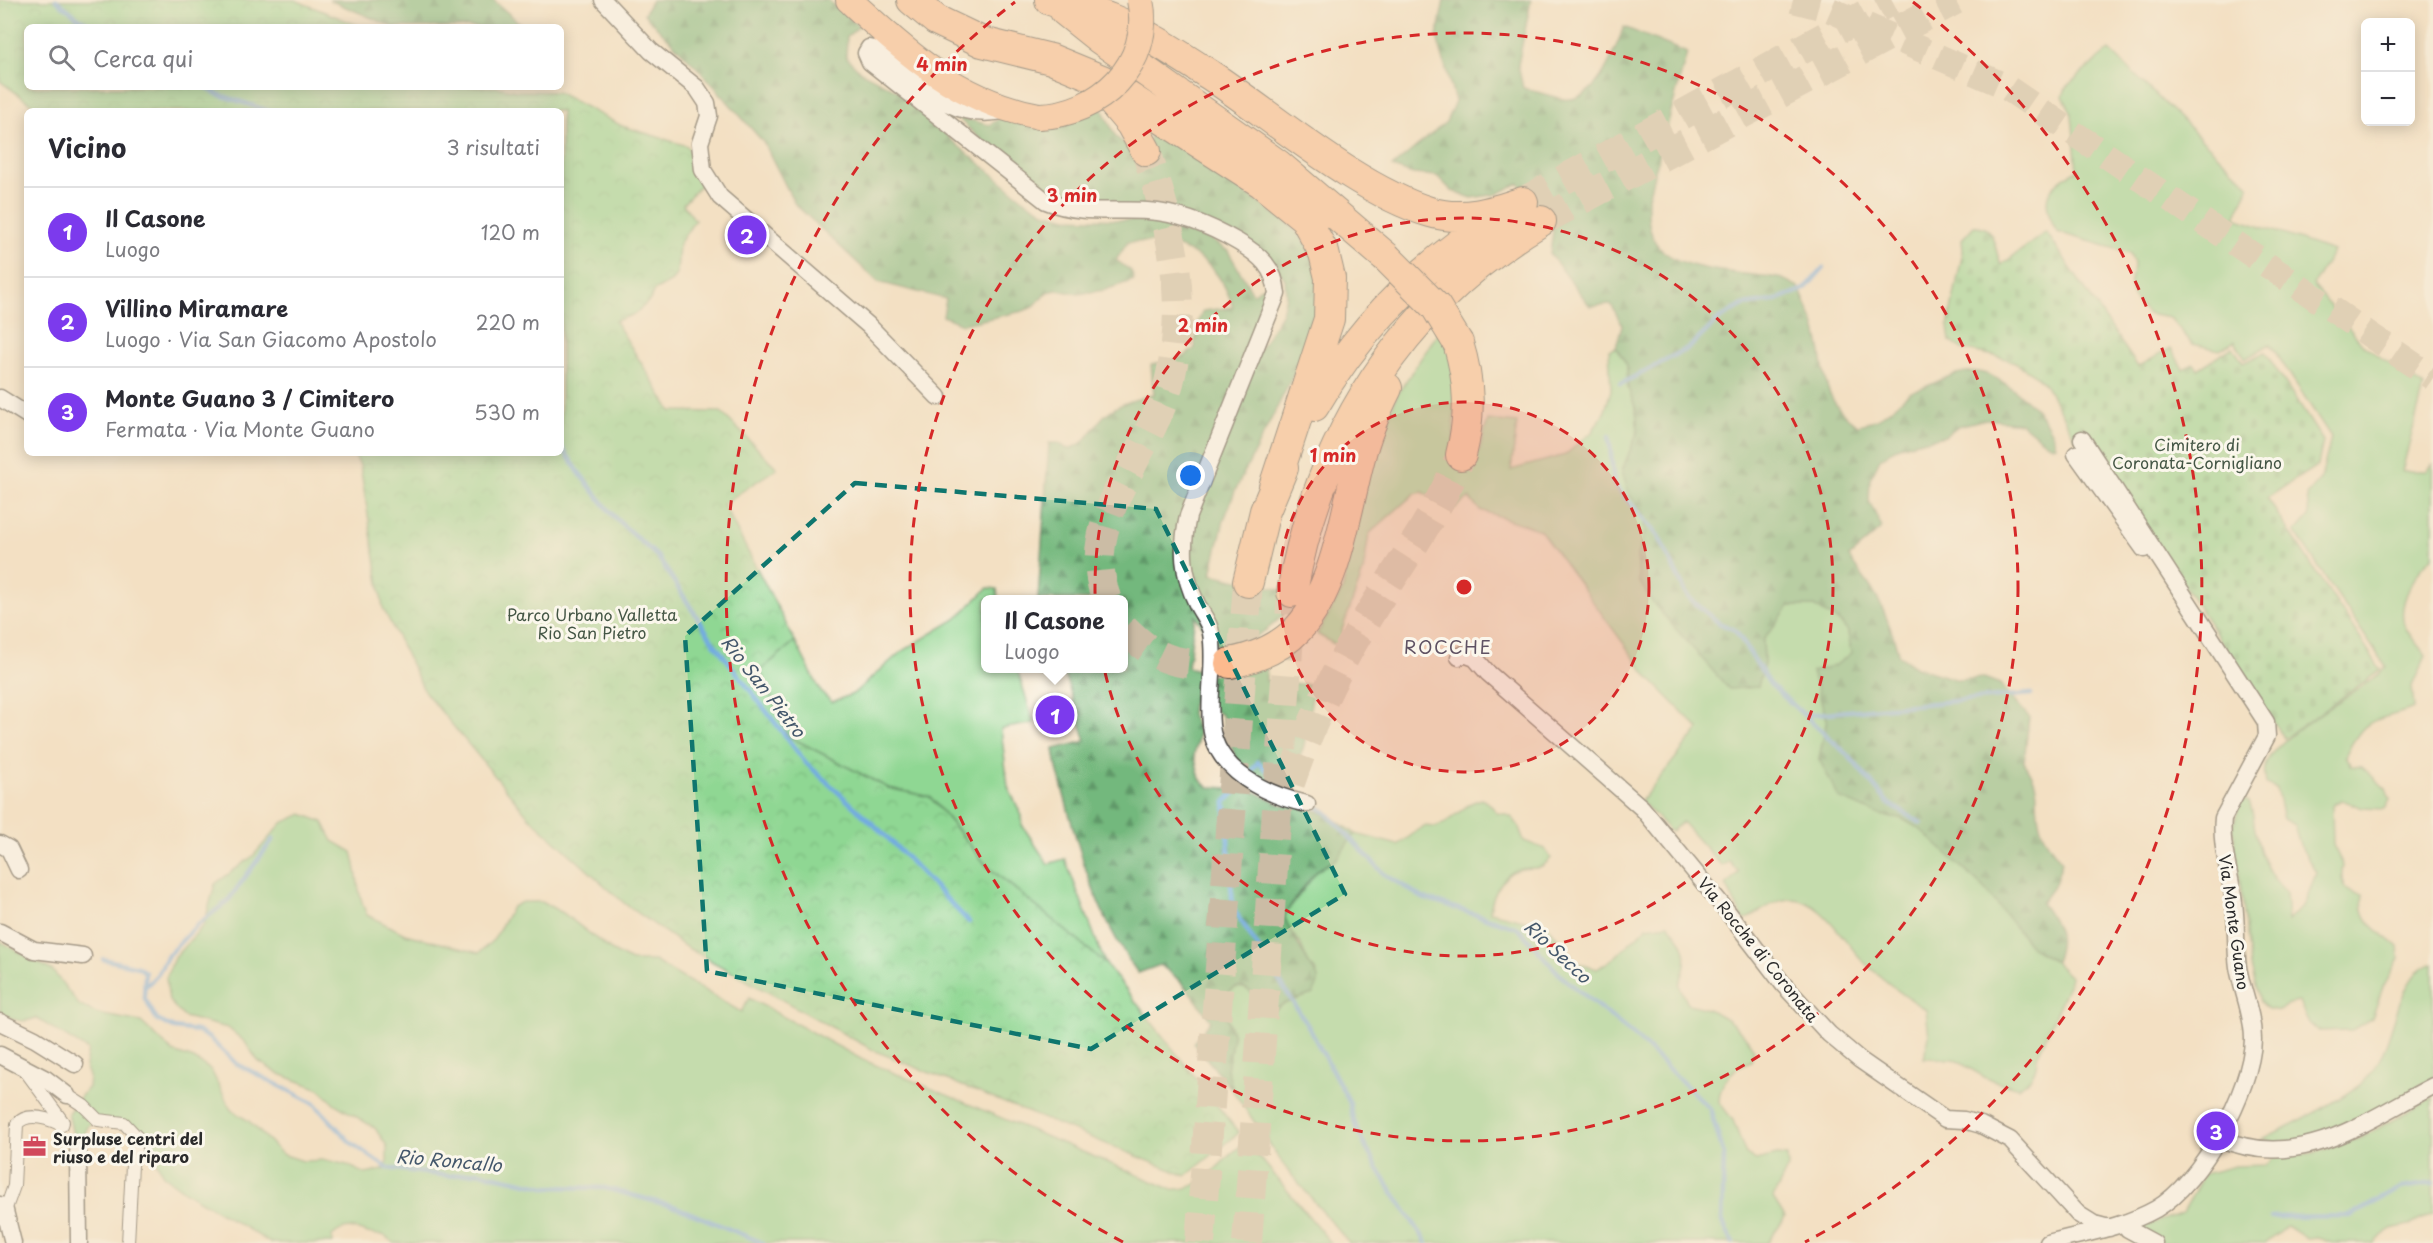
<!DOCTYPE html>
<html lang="it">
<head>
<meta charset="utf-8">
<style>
	body { margin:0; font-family:"Playpen Sans",sans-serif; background:#f7f7f7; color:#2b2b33 }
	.controls { position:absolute; right:18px; top:18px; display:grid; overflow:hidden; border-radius:9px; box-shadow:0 3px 15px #0003 }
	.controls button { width:54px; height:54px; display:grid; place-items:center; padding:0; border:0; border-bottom:2px solid #e1e1e2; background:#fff; color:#2b2b33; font:30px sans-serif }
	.you { position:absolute; left:1191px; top:476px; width:21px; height:21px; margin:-15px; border:4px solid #fff; border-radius:50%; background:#1a73e8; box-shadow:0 0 0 9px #1a73e833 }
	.badge { display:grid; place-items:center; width:39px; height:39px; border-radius:50%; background:#7c3aed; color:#fff; font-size:20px; font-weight:700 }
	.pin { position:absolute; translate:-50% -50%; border:3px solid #fff; box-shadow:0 2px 6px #0006 }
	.popup { position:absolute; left:981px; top:595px; width:147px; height:78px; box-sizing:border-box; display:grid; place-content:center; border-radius:9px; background:#fff; filter:drop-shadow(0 2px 4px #0005); font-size:20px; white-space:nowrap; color:#7c7c81 }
	.popup b { font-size:22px; color:#2b2b33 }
	.popup::after { content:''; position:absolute; left:50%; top:100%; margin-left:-12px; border:12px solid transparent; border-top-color:#fff }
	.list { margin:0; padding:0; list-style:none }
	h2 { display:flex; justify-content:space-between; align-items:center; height:78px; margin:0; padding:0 24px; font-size:26px }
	h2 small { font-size:20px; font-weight:400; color:#7c7c81 }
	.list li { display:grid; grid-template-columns:39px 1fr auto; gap:18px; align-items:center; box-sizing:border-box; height:90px; padding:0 24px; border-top:2px solid #e1e1e2 }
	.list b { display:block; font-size:22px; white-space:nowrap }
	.list p { margin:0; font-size:20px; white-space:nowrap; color:#7c7c81 }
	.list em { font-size:20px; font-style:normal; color:#7c7c81 }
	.icon { flex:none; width:33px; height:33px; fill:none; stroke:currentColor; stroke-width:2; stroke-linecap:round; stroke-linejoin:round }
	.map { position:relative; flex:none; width:2433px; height:1243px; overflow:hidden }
	.search { position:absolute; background:#fff; box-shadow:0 3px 15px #0003; left:24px; top:24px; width:540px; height:66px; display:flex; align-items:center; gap:15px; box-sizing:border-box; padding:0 21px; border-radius:9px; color:#7c7c81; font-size:22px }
	.panel { position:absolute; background:#fff; box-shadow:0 3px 15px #0003; left:24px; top:108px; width:540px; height:348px; border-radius:9px }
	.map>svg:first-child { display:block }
</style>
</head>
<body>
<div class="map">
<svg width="2433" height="1243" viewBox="0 0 2433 1243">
	<defs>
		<pattern id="forest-firs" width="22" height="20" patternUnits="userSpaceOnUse" patternTransform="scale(1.5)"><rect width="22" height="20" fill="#73b87d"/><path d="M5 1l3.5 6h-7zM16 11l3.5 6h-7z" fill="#5f9667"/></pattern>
		<pattern id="cemetery-stones" width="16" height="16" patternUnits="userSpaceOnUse" patternTransform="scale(1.5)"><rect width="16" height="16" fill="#8fd793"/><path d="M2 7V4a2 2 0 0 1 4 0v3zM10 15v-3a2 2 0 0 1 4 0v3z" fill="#7cb97f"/></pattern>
		<pattern id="park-crowns" width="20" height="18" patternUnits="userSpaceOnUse" patternTransform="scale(1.5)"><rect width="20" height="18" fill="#8fd793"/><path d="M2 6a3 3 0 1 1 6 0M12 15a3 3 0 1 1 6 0" fill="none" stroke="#7cb97f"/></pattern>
	</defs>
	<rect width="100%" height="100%" fill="#fbf7ec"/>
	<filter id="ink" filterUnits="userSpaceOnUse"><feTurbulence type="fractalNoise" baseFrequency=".0167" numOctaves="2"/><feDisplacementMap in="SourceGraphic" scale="12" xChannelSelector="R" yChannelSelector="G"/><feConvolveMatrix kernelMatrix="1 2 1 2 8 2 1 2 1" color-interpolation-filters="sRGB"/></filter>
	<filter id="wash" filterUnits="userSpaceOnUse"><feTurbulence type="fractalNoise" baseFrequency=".008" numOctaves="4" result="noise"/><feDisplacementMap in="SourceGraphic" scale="24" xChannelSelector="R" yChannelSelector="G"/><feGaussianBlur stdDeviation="1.35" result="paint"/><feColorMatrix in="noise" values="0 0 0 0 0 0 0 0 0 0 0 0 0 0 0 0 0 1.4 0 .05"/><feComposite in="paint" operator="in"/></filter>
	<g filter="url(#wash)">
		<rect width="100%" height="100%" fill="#f3e0c3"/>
		<path fill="#8fd793" stroke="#5d815f" stroke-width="1.5" d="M2109,50l140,135 -14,33 98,33 -20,34 51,61 60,41 -22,84h25l6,-7v92c-16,14 -36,46 -29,68 4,11 15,22 22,32l-14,30 2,22c-41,16 -46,4 -69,48l6,10 11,1 24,22 4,11 -5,9 -22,-1 -21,-8 -10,5 1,40 10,20c-4,18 1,29 20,30 -5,28 16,35 35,52l1,11 -16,29 -11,31 -20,12 -34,1 -9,-8 -10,-21 -11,2 -9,7 -11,-2 -8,-8 -9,-34 -18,-139 8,-30 8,4c5,11 4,21 7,32 5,24 12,41 30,58l2,29 17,-18 11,-30 -16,-28 -6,-20 -11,-6 -7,-31 -10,-4c-1,-8 -3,-16 1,-23 14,-27 85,-67 112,-86l7,-8 -91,-135 14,-16 -2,-21 14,-16 10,-42 -61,-93 -25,15 -10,-18 -15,9 -27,-6 -23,-26 -22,-4 -15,-17 -3,-11 4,-22 -4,-11 -73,-21c-18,-33 -12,-45 20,-62l-5,-55 -9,-19 4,-10z
			M1441,328l14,30 -1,99 24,-3 10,-34 29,3 -6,47 54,-15 27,-23 13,-21 6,-21 -2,-40 7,-3 11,18 1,23 8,21 2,22 -16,40 7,23 14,18 2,21 -8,22 127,109 -1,-24 26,-34h25l26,16 8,10 3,21 -15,12 -24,7 15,47 -8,40 61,56 21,3 19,11 65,60 47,59 23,14 16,16 -34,79c0,15 -6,23 -19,31l-32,-10 -32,-19 -30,-1 5,-22 -3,-26c-21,-13 -40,-28 -59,-45 -22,-20 -44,-68 -78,-66 -17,1 -29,15 -45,21l-18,-35 13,-13 -10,-11 -7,5 -40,-44 -11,10 -30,-31 58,-72 -50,-51 -109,-148 -60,-20 -11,-12 -17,12 -29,-18 -9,2 -45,40 -6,38 -21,58 5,12 -5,7 -25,-15 25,-43 27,-122 29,-76z
			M988,588l9,1 1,10 -12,1v68l31,1 17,54 -33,6 7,58 14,29v9l26,39 17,-5 40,104 -118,-97 -57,-69 -42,-9 -100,-52 -28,-65 35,-30 26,51 11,10 21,-8 49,-43 54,-32z
			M1481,799l9,5 7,9c19,1 21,12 27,28l21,8 6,9c-14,16 -19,7 -34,12 -15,4 -26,29 -27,42l58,14 28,36 21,7 18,-12 32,-30 21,-3c20,23 22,33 11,61l9,19c28,5 52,20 66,46l-3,11c-18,6 -32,22 -32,41l14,18 13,35 10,5 21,-5 10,1 1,11 -15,31 12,19 -18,26h-418l-63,-75 -53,-77 -6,-22 6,-33 -11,-33c14,-32 34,-7 52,7l9,-6 30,-10 4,-22 -8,-8 -9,-21 -14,-17 -1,-12 33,-44 18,-11 12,-18 8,-7 42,11 26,-19 11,1 10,-4 26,-20z
			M302,814l21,8 10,19 19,11c7,24 4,40 15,63l38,19 74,19 15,-14 18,-32 10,-5h20l21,11 48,37 20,11h23l87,51 8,-14 112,61 310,130c35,3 48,-31 76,-47l84,101h-937l-11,-8c-21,2 -31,-17 -51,1v7h-61l-84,-50 -24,-18 -22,-43 -42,-14 -10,7 -5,10h-11l-5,-22 20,-26 1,-11 -4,-10 3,-16 -52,-32c-15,6 -23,2 -36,-7v-70l53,30 26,34 19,9 43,8 32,30 21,7 17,11 20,40 18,11 33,33 21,7 23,-1 21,5 19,9 21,-5v-23l-12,-18 -40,-24 -16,-15 -42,-16 -19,-12 -13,-19 -17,-14 -44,-11 -15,-16 -3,-23 8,-20 30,-33 11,-41 38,-28 29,-33z
			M2433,963v115c-39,24 -124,76 -171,61 23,-11 93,-45 107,-63 24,-30 23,-70 45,-100 4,-6 13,-10 19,-13z
			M2433,1097v116l-20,11 -22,5 -18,14h-41l-14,-5 -11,1 -20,-13 -22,17h-104l-20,-16 42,-14 21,-39 31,-8 31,-1 9,-7 38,-5 48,-15z"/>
		<path fill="url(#forest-firs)" stroke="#4f7254" stroke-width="1.5" d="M329,0h164l31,27h-131z
			M652,0h176l31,26 -12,11 -1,20 15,15 56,29 33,38 74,61 20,12 23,6 82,3 62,19 17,11 25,43 12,-9c2,18 -6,49 -8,69l25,-41 4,-17 -1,-17 -18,-24 -28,-19 -178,-35c-40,-22 -72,-53 -104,-84l33,8 10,-7 102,-9 14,28 26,21 11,-29 136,95 20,23 10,30v40l-11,29 -73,145 -11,29 -13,54 89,20c-21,30 -44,48 -80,56l-25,-34 -7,51 18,5 61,-17 -1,26 48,4 -10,61 -17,44 -25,-8 -23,-14 -17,-52 -22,-18 -8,6 -1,10 8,19 -5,22 6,24 8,8 41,2 33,16 32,5 15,5 27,19c-9,7 -12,17 -20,25 -5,5 -14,7 -19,12 -7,8 -31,38 -32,46 0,6 19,37 23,45 9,15 15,14 5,32l-30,10 -9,6c-18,-14 -38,-40 -52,-7l11,33 -6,33 6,22 -39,-48 17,-22c-15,-22 -29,-42 -51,-56l-22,8c-45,-61 -62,-133 -81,-205l-3,-19 32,-8 -23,-72 61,-1v-68l-86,-1 11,-156h10l8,6c22,-4 24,-21 38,-34 13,-12 33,-16 49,-21l-3,-29 33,-8 11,-9 -1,-18 9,-19 30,-4c-16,-51 -52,-68 -105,-65l-12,18 15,11 3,9 -29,10 -27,4 -21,-4 -10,2 -14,15 -10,4 -50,11 -11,2 -19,-8 3,-17 -68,-17 -83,-78 -31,-61 -58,-66 -62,-63z
			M1444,0h87l-13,65 5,23c13,3 28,9 41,11 34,4 50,-48 60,-72l63,26 -39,144c0,14 -1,28 5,41 16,36 92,34 125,40 7,1 14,6 21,9 5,13 11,26 16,39 13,43 1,70 42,99 26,-5 30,-14 50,-30 6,-6 17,-7 25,-11 37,-18 53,-18 87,10 18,15 31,29 37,51l-3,1 -7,-3 -25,-20 -35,-4 -28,7 -13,10 -46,10 -19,13 -10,20 -1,22 13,27 -33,29c7,13 18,23 25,36 12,19 19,41 25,63l17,11 42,13 26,-2 16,6 29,33 -5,45c20,29 9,34 16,63 4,15 13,26 22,37l-7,22 -14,19c17,24 24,30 14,59l-23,-14 -47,-59 -65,-60 -19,-11 -21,-3 -41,-17 -20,-39 8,-40 -15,-47 24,-7 15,-12 -3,-21 -8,-10 -26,-16h-25l-26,34 1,24 -6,23 -29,2 -76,-86 -14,-22 -2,-26 8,-22 -2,-21 -14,-18 -7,-23 16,-40 -2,-22 -8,-21 -1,-23 -11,-18 6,-22 -11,-21 -21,2 -40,-52 3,-24 -34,-47 -22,11 -25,4 -20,-7 -15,-15 -24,-2 -21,-7 54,-45 9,-21 -18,-64z"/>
		<path fill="url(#cemetery-stones)" stroke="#5d815f" stroke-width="1.5" d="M1974,226c22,-2 20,24 27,39l45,-33 92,135 33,-19 12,21 11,-5 4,5 35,-22 10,16 22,-11 58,89 -5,24 -51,33 114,172 -97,68 -160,-245 -47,-52 -31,-55 -11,-11 -16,-10 -15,-7 -42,-9 -12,-8 -2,-15 15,-75 -1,-12z"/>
		<path fill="url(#park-crowns)" stroke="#5d815f" stroke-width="1.5" d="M0,0h295l67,27h-335v60h470l19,4 41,1 65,34 65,20 18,34 -22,24 12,16 -16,24 -2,29 -5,8 -18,10 -4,9 -15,14 -20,7 56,90 50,1 56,56 -54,36 72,137 -35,30 28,65 100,52 42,9 57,69 118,97 134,170 -53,43 -313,-126 -187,-103 -62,-44 -95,-86 -104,-125 -42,-84 -23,-143 -7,-12h208v-342h-520l-41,-30z"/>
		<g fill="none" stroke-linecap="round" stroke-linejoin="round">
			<path stroke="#72aae1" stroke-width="4.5" d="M56,0l24,19 16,8
				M206,87l11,7 52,17
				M1621,384l69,-37 29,-28 24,-14 30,-4 32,-12 18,-21
				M1609,436l5,48 44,52 30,61 31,26 16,7 35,54 78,71 41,49 32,19
				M561,446l19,28 35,44 43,39 56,86 92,120 78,71 85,88
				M1805,715l226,-21
				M1293,794l-35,-32 -16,23 -17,17 8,106 75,118 42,77c1,34 57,109 77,140
				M1311,803l15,9 58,62 39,24 95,30 43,48 78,64 71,69 14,46 -2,67 11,21
				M103,959l35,8 7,5 -1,25 13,23 17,8 23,3 12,7 28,26 78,40 35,38 37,26 62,8 28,-4 68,15 60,1 71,19 87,36
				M145,987l12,-12 11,-20 30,-31 29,-22 46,-63
				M2271,1217l79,-1 51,-28 32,-5"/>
		</g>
	</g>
	<g filter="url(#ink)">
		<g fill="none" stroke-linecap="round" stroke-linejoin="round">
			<path stroke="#cbbca5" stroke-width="26" stroke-dasharray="26 13" stroke-linecap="butt" d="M1793,0l35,9 175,76 430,293"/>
			<path stroke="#cbbca5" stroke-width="30" stroke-dasharray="30 15" stroke-linecap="butt" d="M1523,202l369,-202
				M1541,221l414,-221
				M1107,600c-32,-80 49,-151 64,-226 17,-79 0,-148 -25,-223
				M1124,628c35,36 58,38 106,35
				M1290,783c17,-50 40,-101 66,-146 35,-62 79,-116 105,-182
				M1200,1243l48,-661
				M1247,1243l45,-651"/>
			<defs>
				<path id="pedestrian" d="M67,1095l17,11 14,14 26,3 14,15 -6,27 -4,78
					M5,1211l9,-25 3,-62c11,-13 32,-5 45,1l1,-3 -39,-53"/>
				<path id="minor" d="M603,0l48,51 46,37 10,15 2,13 -9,27 3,27 17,27 148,128 70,72
					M1007,110c-56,14 -87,-28 -127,-60l-11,-2 -3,5 4,9 176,139c33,14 66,8 101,10 33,2 62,14 91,31 22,13 37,26 39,52l-89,222c-7,32 -6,58 9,88 4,9 13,19 14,29 5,30 -3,61 0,92 4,46 56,70 96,79
					M0,398l27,17
					M2076,454l68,95
					M1459,657l5,-3 11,4 13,15 154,135 85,103 56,73 46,50 31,26 85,59 19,1 17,5 29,15 68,74 16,10 15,4
					M0,844l9,5 10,21
					M0,932l34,18 49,6
					M0,1022l35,17 40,25
					M0,1055l46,24 21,16
					M2219,1138c80,35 146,-17 214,-52
					M78,1152l1,91
					M0,1205l5,6 8,32
					M2125,1224l3,5 26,14
					M2048,1243c37,-10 74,-15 108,-34 45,-26 96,-119 97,-170 0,-25 -11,-48 -15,-72 -3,-21 -1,-42 -4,-64 -3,-28 -14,-56 -11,-85l44,-82 -1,-14 -184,-283"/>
				<path id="primary" d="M849,0c58,53 110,102 190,116"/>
				<path id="motorway" d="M912,0l24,20 46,22 69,17 51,21 160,103 43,35 19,35 6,25 -1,41 -55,168
					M1050,0c20,7 41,11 61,19 34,13 68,36 99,56 65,43 147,115 220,137 32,10 63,0 93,-10
					M1065,11l35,28 177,125 109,93
					M1104,92l27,32 15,27
					M1458,343c12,39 13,72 3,112
					M1314,406c46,-80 110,-143 189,-192
					M1248,582l17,-71 18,-43
					M1292,592c28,-157 111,-289 249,-371
					M1230,663c26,-5 50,-15 68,-34 39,-41 48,-120 62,-172 6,-24 16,-47 27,-69"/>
			</defs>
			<use href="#pedestrian" stroke="#494642" stroke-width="14"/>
			<use href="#minor" stroke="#494642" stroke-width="19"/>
			<use href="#primary" stroke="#494642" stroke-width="28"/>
			<use href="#motorway" stroke="#494642" stroke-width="32"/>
			<use href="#pedestrian" stroke="#fff" stroke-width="12"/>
			<use href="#minor" stroke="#fff" stroke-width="16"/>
			<use href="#primary" stroke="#fcba8e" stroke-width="26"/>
			<use href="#motorway" stroke="#fcba8e" stroke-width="30"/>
			<defs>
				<path id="primary-bridge" d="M1039,116c60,-1 115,-52 101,-116"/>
				<path id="motorway-bridge" d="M1386,257l50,50 22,36"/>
			</defs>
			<use href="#primary-bridge" stroke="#494642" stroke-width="28" stroke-linecap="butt"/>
			<use href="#motorway-bridge" stroke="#494642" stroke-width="32" stroke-linecap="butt"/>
			<use href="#primary-bridge" stroke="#fcba8e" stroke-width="26"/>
			<use href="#motorway-bridge" stroke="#fcba8e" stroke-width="30"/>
		</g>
	</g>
	<path d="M0 0H2433V1243H0ZM855,483l301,26 189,385 -254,155 -384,-78 -22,-335z" fill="#f3e0c3" fill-opacity=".55" fill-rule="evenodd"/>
	<path fill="none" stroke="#0f766e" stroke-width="4.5" stroke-dasharray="12 8" stroke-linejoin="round" d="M855,483l301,26 189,385 -254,155 -384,-78 -22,-335z"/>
	<circle cx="1464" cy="587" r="185" fill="#d62828" fill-opacity=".12"/>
	<g fill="none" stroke="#d62828" stroke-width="3" stroke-dasharray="10 8">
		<circle cx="1464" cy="587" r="185"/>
		<circle cx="1464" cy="587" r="369"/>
		<circle cx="1464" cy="587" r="554"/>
		<path d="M1123 1242A738 738 0 0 1 1015 2M1913 2A738 738 0 0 1 1805 1242"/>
	</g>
	<defs>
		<symbol id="office-bare" viewBox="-9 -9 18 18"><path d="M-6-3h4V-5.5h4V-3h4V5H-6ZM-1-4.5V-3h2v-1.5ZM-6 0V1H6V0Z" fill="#d1495b" stroke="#fbf7ec" stroke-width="2.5" paint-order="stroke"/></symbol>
	</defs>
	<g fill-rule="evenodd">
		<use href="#office-bare" x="18" y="1130" width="33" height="33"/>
	</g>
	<g text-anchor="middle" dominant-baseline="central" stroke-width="6" stroke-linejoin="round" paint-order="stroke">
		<g font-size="16" fill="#445645" stroke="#fbf7ec">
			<text x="2197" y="444">Cimitero di<tspan x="2197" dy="18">Coronata-Cornigliano</tspan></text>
			<text x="592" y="614">Parco Urbano Valletta<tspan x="592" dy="18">Rio San Pietro</tspan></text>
		</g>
		<g font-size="16" fill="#2b2b2b" stroke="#fbf7ec">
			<text transform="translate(2235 922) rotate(82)">Via Monte Guano</text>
			<text transform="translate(1759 949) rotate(51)">Via Rocche di Coronata</text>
		</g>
		<g font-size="16" font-weight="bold" fill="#2b2b2b" stroke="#fbf7ec" text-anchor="start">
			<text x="53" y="1138">Surpluse centri del<tspan x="53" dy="18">riuso e del riparo</tspan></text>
		</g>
		<g font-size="18" letter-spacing="1.5" fill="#5f5263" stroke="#fbf7ec">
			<text x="1448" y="646">ROCCHE</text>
		</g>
		<g font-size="18" font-style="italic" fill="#44576b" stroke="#fbf7ec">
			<text transform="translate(764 686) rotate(52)">Rio San Pietro</text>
			<text transform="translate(1558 951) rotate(43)">Rio Secco</text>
			<text transform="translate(449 1160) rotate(5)">Rio Roncallo</text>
		</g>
	</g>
	<circle cx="1464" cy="587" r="9" fill="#d62828" stroke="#fbf7ec" stroke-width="3"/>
	<g font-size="18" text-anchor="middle" font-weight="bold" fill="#d62828" stroke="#fbf7ec" stroke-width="6" stroke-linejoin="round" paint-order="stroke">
		<text x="942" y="71">4 min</text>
		<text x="1072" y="202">3 min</text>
		<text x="1203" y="332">2 min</text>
		<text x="1333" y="462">1 min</text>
	</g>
</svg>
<div class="controls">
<button>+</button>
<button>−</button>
</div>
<div class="you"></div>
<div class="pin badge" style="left:1055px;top:715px">1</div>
<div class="popup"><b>Il Casone</b>Luogo</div>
<div class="pin badge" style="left:747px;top:235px">2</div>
<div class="pin badge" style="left:2216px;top:1131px">3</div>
<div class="search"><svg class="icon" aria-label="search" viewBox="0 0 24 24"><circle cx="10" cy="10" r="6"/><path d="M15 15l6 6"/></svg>Cerca qui</div>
<section class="panel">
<h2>Vicino<small>3 risultati</small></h2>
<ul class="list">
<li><span class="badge">1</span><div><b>Il Casone</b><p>Luogo</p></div><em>120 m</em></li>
<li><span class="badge">2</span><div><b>Villino Miramare</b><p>Luogo · Via San Giacomo Apostolo</p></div><em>220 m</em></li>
<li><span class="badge">3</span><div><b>Monte Guano 3 / Cimitero</b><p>Fermata · Via Monte Guano</p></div><em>530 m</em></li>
</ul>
</section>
</div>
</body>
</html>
